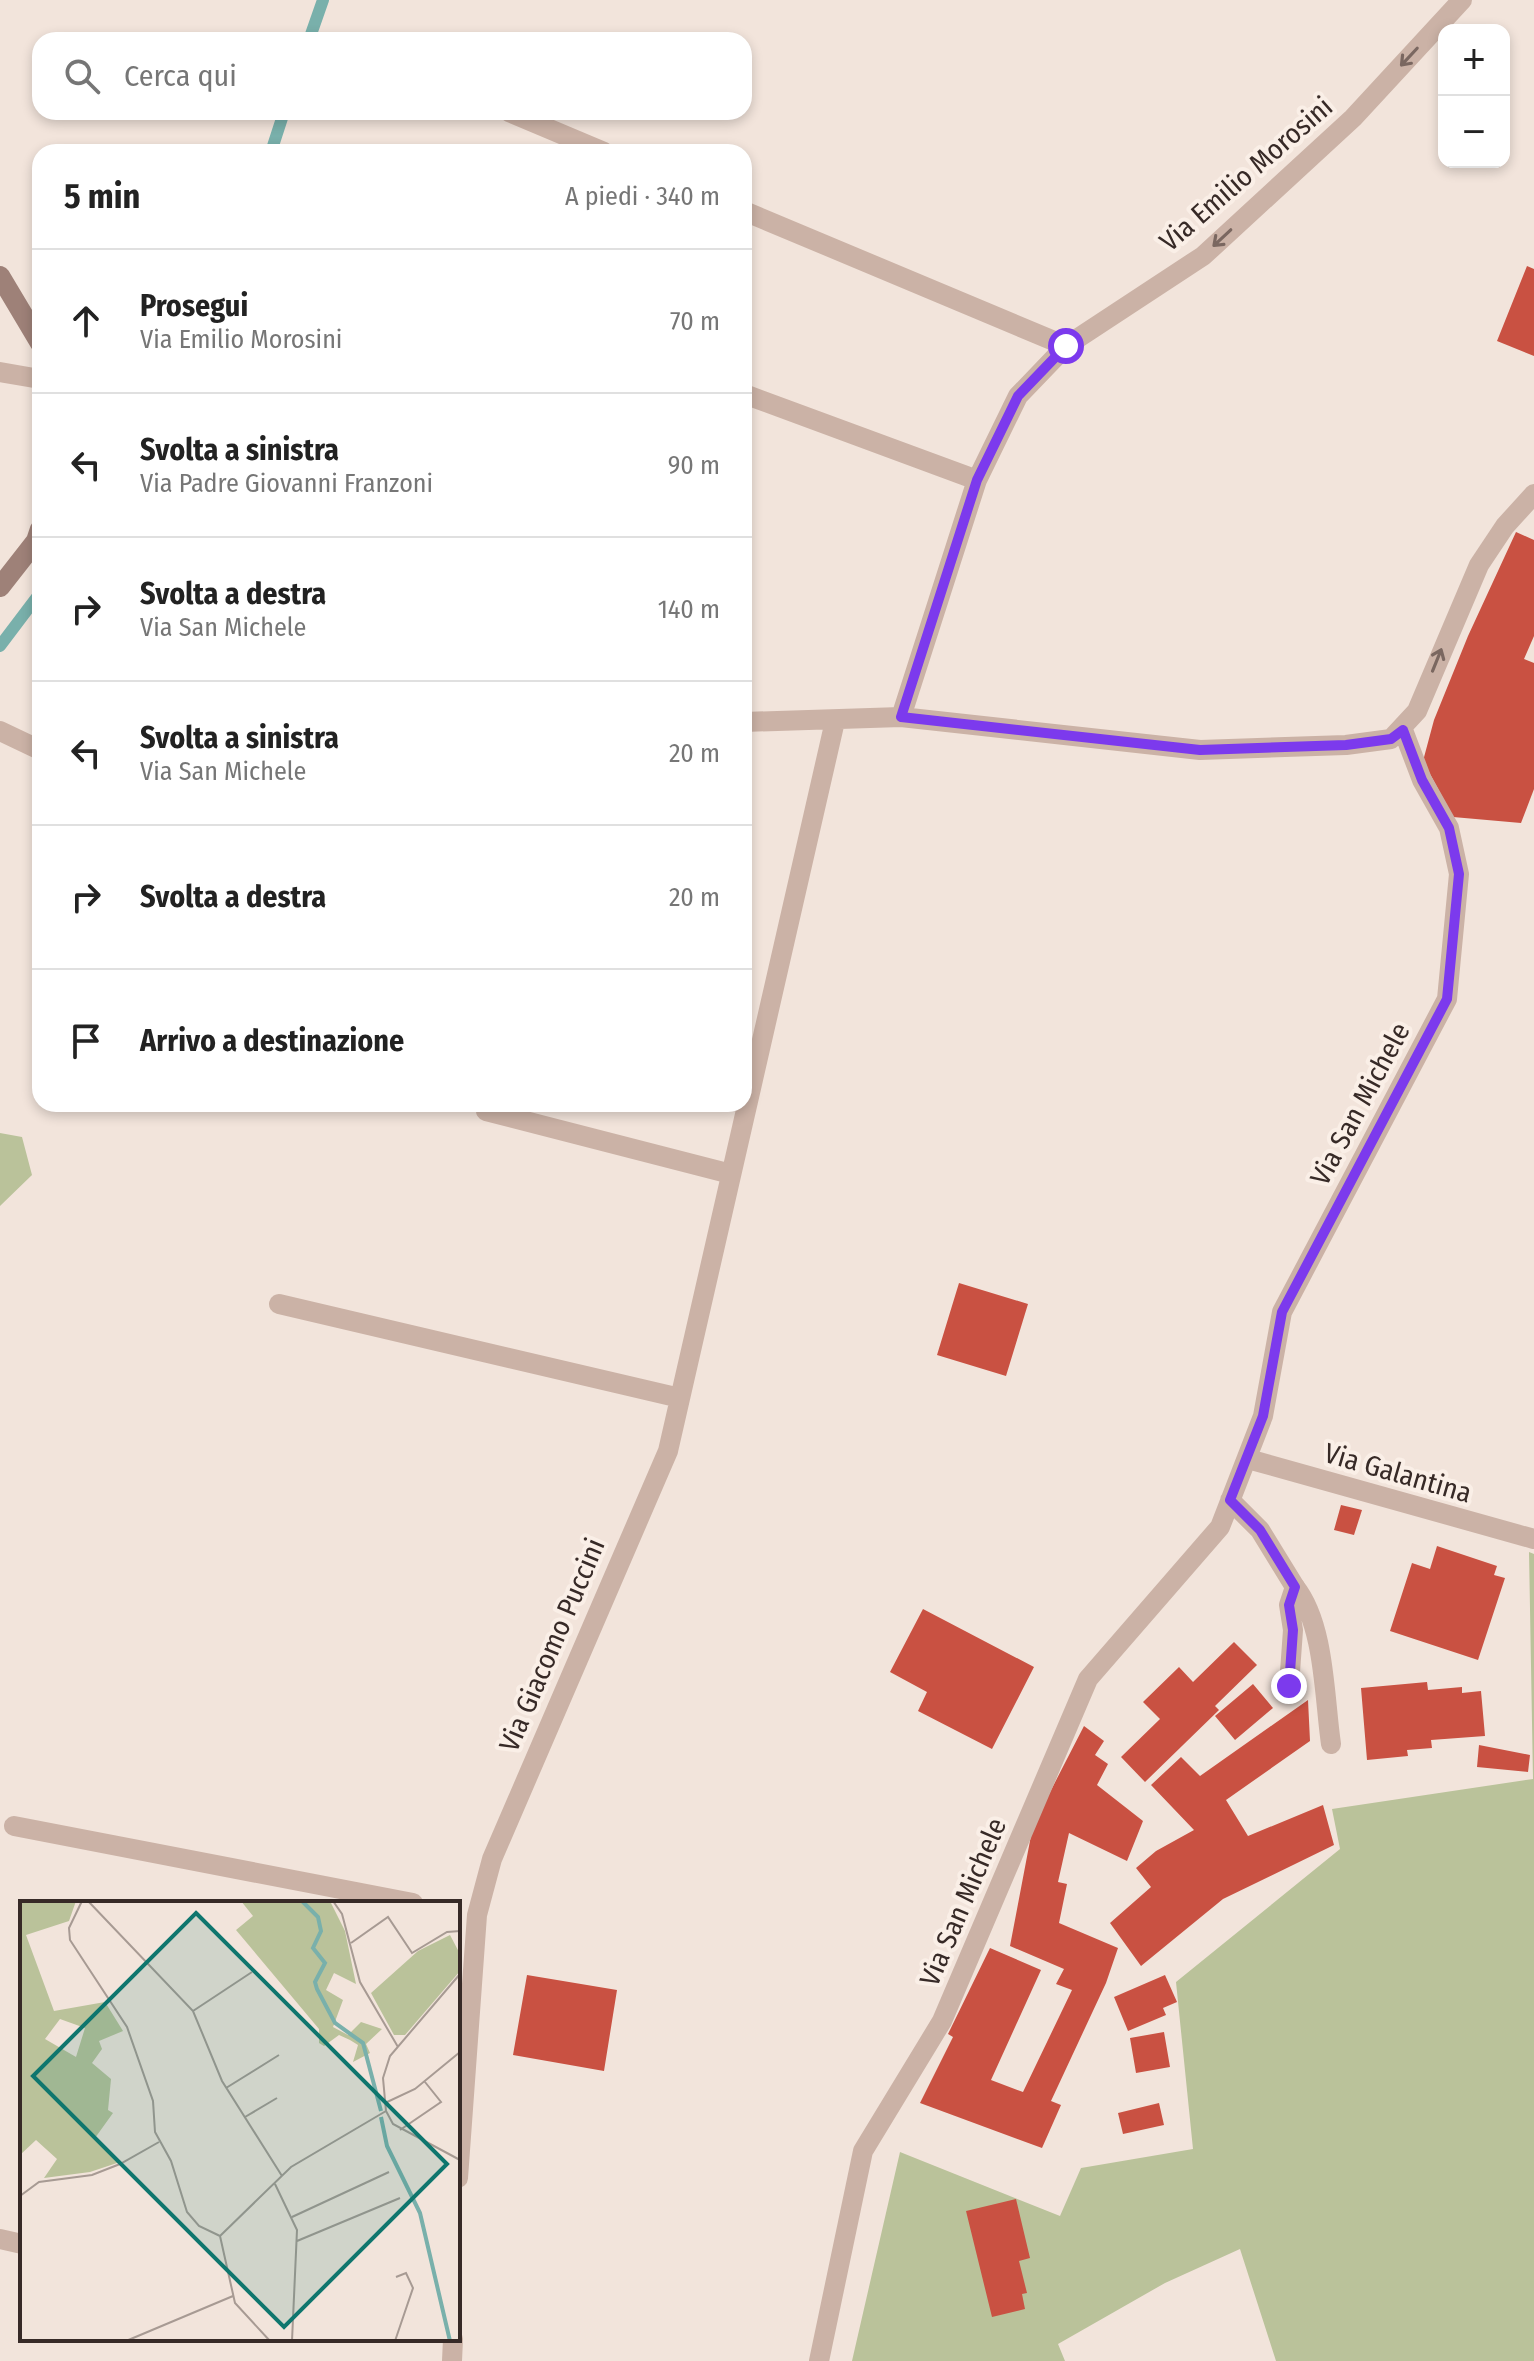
<!DOCTYPE html>
<html lang="it">
<head>
<meta charset="utf-8">
<style>
	body { margin:0; font-family:"Fira Sans Condensed",sans-serif; background:#f2f2f2; color:#222 }
	.controls { position:absolute; right:24px; top:24px; display:grid; overflow:hidden; border-radius:16px; box-shadow:0 4px 12px #0003 }
	.controls button { width:72px; height:72px; display:grid; place-items:center; padding:0; border:0; border-bottom:2px solid #e0e0e0; background:#fff; color:#222; font:40px sans-serif }
	.stop { position:absolute; width:24px; height:24px; margin:-18px; border:6px solid #7c3aed; border-radius:50%; background:#fff }
	.stop.end { background:#7c3aed; border-color:#fff; box-shadow:0 2px 8px #0008 }
	.list { margin:0; padding:0; list-style:none }
	h2 { display:flex; justify-content:space-between; align-items:center; height:104px; margin:0; padding:0 32px; font-size:34px }
	h2 small { font-size:26px; font-weight:400; color:#767676 }
	.list li { display:grid; grid-template-columns:52px 1fr auto; gap:24px; align-items:center; box-sizing:border-box; height:144px; padding:0 32px; border-top:2px solid #e0e0e0 }
	.list b { display:block; font-size:30px; white-space:nowrap }
	.list p { margin:0; font-size:26px; white-space:nowrap; color:#767676 }
	.list em { font-size:26px; font-style:normal; color:#767676 }
	.icon { flex:none; width:44px; height:44px; fill:none; stroke:currentColor; stroke-width:2; stroke-linecap:round; stroke-linejoin:round }
	.map { position:relative; flex:none; width:1534px; height:2361px; overflow:hidden }
	.search { position:absolute; background:#fff; box-shadow:0 4px 12px #0003; left:32px; top:32px; width:720px; height:88px; display:flex; align-items:center; gap:20px; box-sizing:border-box; padding:0 28px; border-radius:24px; color:#767676; font-size:30px }
	.panel { position:absolute; background:#fff; box-shadow:0 4px 12px #0003; left:32px; top:144px; width:720px; height:968px; border-radius:24px }
	.map>svg:first-child { display:block }
</style>
</head>
<body>
<div class="map">
<svg width="1534" height="2361" viewBox="0 0 1534 2361">
	<rect width="100%" height="100%" fill="#f2e4db"/>
	<path fill="#bac29a" d="M0,1133l22,4 10,38 -32,31z
		M1529,1552l5,2v807h-258l-36,-112 -75,34 -107,61 7,17h-213l48,-209 160,64 21,-48 112,-19 -17,-167 164,-133 -8,-40 201,-30z"/>
	<g fill="none" stroke-linecap="round" stroke-linejoin="round">
		<path stroke="#79b0ab" stroke-width="12" d="M309,40l14,-40
			M271,152l13,-40
			M0,646l40,-53"/>
	</g>
	<path fill="#c95142" d="M1527,266l7,3v87l-37,-15z
		M1516,532l18,8v96l-10,23 10,4v126l-13,34 -68,-6 -30,-56 11,-41 34,-84z
		M959,1283l69,21 -22,72 -69,-21z
		M1341,1505l21,5 -8,25 -20,-5z
		M1437,1546l60,20 -3,9 11,3 -27,82 -88,-29 22,-68 18,6z
		M923,1609l111,58 -42,82 -74,-38 9,-19 -37,-20z
		M1234,1642l23,23 -42,41 4,4 -74,72 -24,-25 39,-38 -17,-17 36,-35 14,15z
		M1427,1682l1,8 34,-3v6l19,-2 4,45 -54,4 1,8 -25,2 1,6 -41,4 -6,-72z
		M1253,1684l20,24 -38,32 -20,-24z
		M1308,1700l2,41 -84,59 22,36 75,-31 11,40 -111,54 -82,67 -31,-43 41,-36 -15,-19 20,-17 38,-21 -43,-45 30,-28 19,19z
		M1084,1726l20,15 -9,14 13,9 -11,21 46,36 -16,40 -58,-28 -11,49 9,2 -8,39 59,25 -12,35 -55,118 10,4 -19,43 -122,-45 33,-66 -5,-3 42,-86 51,22 -50,110 32,12 49,-102 -16,-6 8,-15 -54,-23 23,-121z
		M1479,1745l51,10 -2,17 -51,-5z
		M527,1975l90,15 -13,81 -91,-16z
		M1165,1975l12,27 -14,6 3,7 -38,16 -14,-34z
		M1164,2032l6,35 -34,6 -6,-35z
		M1159,2103l5,22 -41,9 -5,-21z
		M1016,2199l14,59 -11,3 8,32 -5,1 3,15 -33,8 -26,-106z"/>
	<g fill="none" stroke-linecap="round" stroke-linejoin="round">
		<path stroke="#cbb2a6" stroke-width="20" d="M0,731l40,19
			M1295,1587c30,38 29,109 36,157
			M1289,1686l4,-56 -4,-25 6,-18
			M0,2239l22,5"/>
		<path stroke="#cbb2a6" stroke-width="20" d="M509,112l95,40
			M744,211l322,135
			M0,372l40,7
			M744,394l233,86
			M901,717l76,-237 41,-84 48,-50 137,-90 150,-138 109,-118
			M744,722l157,-5 299,33 146,-5 45,-6 26,-28 62,-146 26,-39 29,-32
			M486,1111l245,63
			M279,1304l401,94
			M1248,1459l286,80
			M1230,1500l30,30 35,57
			M14,1826l399,77
			M458,2178l19,-263 15,-56 176,-408 167,-730
			M452,2361l1,-22
			M819,2361l44,-210 79,-130 146,-342 132,-152 43,-111 19,-104 165,-313 12,-125 -10,-46 -27,-48 -19,-50"/>
		<path stroke="#9e8178" stroke-width="20" d="M0,276l40,67
			M0,587l36,-46 4,-12"/>
	</g>
	<defs><path id="oneway-shaft" d="M-6 0H5M1.5-3L5.5 0L1.5 3" fill="none" stroke-width="1.6" stroke-linecap="round" stroke-linejoin="round" transform="scale(2)"/></defs>
	<g stroke="#7a6760">
		<use href="#oneway-shaft" transform="translate(1409 57) rotate(133)"/>
		<use href="#oneway-shaft" transform="translate(1222 238) rotate(137)"/>
		<use href="#oneway-shaft" transform="translate(1437 660) rotate(-68)"/>
	</g>
	<g fill="none" stroke-linecap="round" stroke-linejoin="round">
		<path stroke="#7c3aed" stroke-width="10" d="M1066,346l-48,50 -41,84 -76,237 299,33 146,-5 45,-6 12,-9 19,50 27,48 10,46 -12,125 -165,313 -19,104 -33,84 30,30 35,57 -6,18 4,25 -4,56"/>
	</g>
	<g text-anchor="middle" dominant-baseline="central" stroke-width="8" stroke-linejoin="round" paint-order="stroke">
		<g font-size="28" fill="#372a27" stroke="#faefe7">
			<text transform="translate(1246 174) rotate(-41)">Via Emilio Morosini</text>
			<text transform="translate(1360 1104) rotate(-62)">Via San Michele</text>
			<text transform="translate(1398 1473) rotate(16)">Via Galantina</text>
			<text transform="translate(552 1645) rotate(-67)">Via Giacomo Puccini</text>
			<text transform="translate(963 1902) rotate(-67)">Via San Michele</text>
		</g>
	</g>
	<g transform="translate(20 1901)">
		<rect width="440" height="440" fill="#f2e4db"/>
		<path d="M0,0h56l-7,20 -43,14 28,76 51,-9 18,29 -24,10 3,8 -10,14 19,16 -3,31 5,3 -18,25 25,24 -30,10 -46,6 13,-19 -21,-19 -16,15zM40,118l25,9 -9,29 -31,-18zM221,0l90,2 14,28 11,53 -22,-11 -8,17 17,10 -10,27 15,8 13,-13 21,7 -16,15 4,9 -17,9 5,-17 -8,-5 -11,-5 -15,11 -5,-3v-14l-83,-99 17,-14zM430,34l10,19v17l-55,64h-11l-23,-42 47,-42z" fill="#bac29a" fill-rule="evenodd"/>
		<path fill="none" stroke="#79b0ab" stroke-width="4" d="M282,0l16,16 3,14 -8,17 12,15 -10,19 2,7 18,34 28,20 18,68M361,216l6,29 33,67 30,128"/>
		<path fill="none" stroke="#a79a93" stroke-width="2" d="M62,0l-13,27 1,12 57,87 26,74 2,31 16,29 16,51 12,14 21,10M68,0l105,110 29,70 60,95M313,0l9,13 18,68 38,65M331,42l37,-26 24,36 35,-21 13,-1M440,73l-70,82 -7,22 3,33 7,13 67,36M173,110l59,-39M206,187l53,-33M365,202l30,-14 45,-37M225,216l32,-19M380,229l41,-28 -16,-20M255,283l22,46 -5,111M0,295l19,-14 53,-7 28,-11 39,-22M272,316l97,-45M200,335l71,-69 95,-56M200,335l15,67 35,38M277,340l103,-43M106,440l107,-45M375,440l18,-53 -7,-15 -10,4"/>
		<path fill="#0f766e" fill-opacity="0.15" stroke="#0f766e" stroke-width="4" d="M176,12l251,251 -163,163 -251,-251z"/>
		<rect width="440" height="440" fill="none" stroke="#372a27" stroke-width="4"/>
	</g>
</svg>
<div class="controls">
<button>+</button>
<button>−</button>
</div>
<div class="stop" style="left:1066px;top:346px"></div>
<div class="stop end" style="left:1289px;top:1686px"></div>
<div class="search"><svg class="icon" aria-label="search" viewBox="0 0 24 24"><circle cx="10" cy="10" r="6"/><path d="M15 15l6 6"/></svg>Cerca qui</div>
<section class="panel">
<h2>5 min<small>A piedi · 340 m</small></h2>
<ul class="list">
<li><svg class="icon" aria-label="ahead" viewBox="0 0 24 24"><path d="M12 20V5M6 11l6-6 6 6"/></svg><div><b>Prosegui</b><p>Via Emilio Morosini</p></div><em>70 m</em></li>
<li><svg class="icon" aria-label="left" viewBox="0 0 24 24"><path d="M17 20v-9H6M10 6l-5 5 5 5"/></svg><div><b>Svolta a sinistra</b><p>Via Padre Giovanni Franzoni</p></div><em>90 m</em></li>
<li><svg class="icon" aria-label="right" viewBox="0 0 24 24"><path d="M7 20v-9h11M14 6l5 5-5 5"/></svg><div><b>Svolta a destra</b><p>Via San Michele</p></div><em>140 m</em></li>
<li><svg class="icon" aria-label="left" viewBox="0 0 24 24"><path d="M17 20v-9H6M10 6l-5 5 5 5"/></svg><div><b>Svolta a sinistra</b><p>Via San Michele</p></div><em>20 m</em></li>
<li><svg class="icon" aria-label="right" viewBox="0 0 24 24"><path d="M7 20v-9h11M14 6l5 5-5 5"/></svg><div><b>Svolta a destra</b></div><em>20 m</em></li>
<li><svg class="icon" aria-label="arrive" viewBox="0 0 24 24"><path d="M6 21V4h12l-3 4 3 4H6"/></svg><div><b>Arrivo a destinazione</b></div></li>
</ul>
</section>
</div>
</body>
</html>
